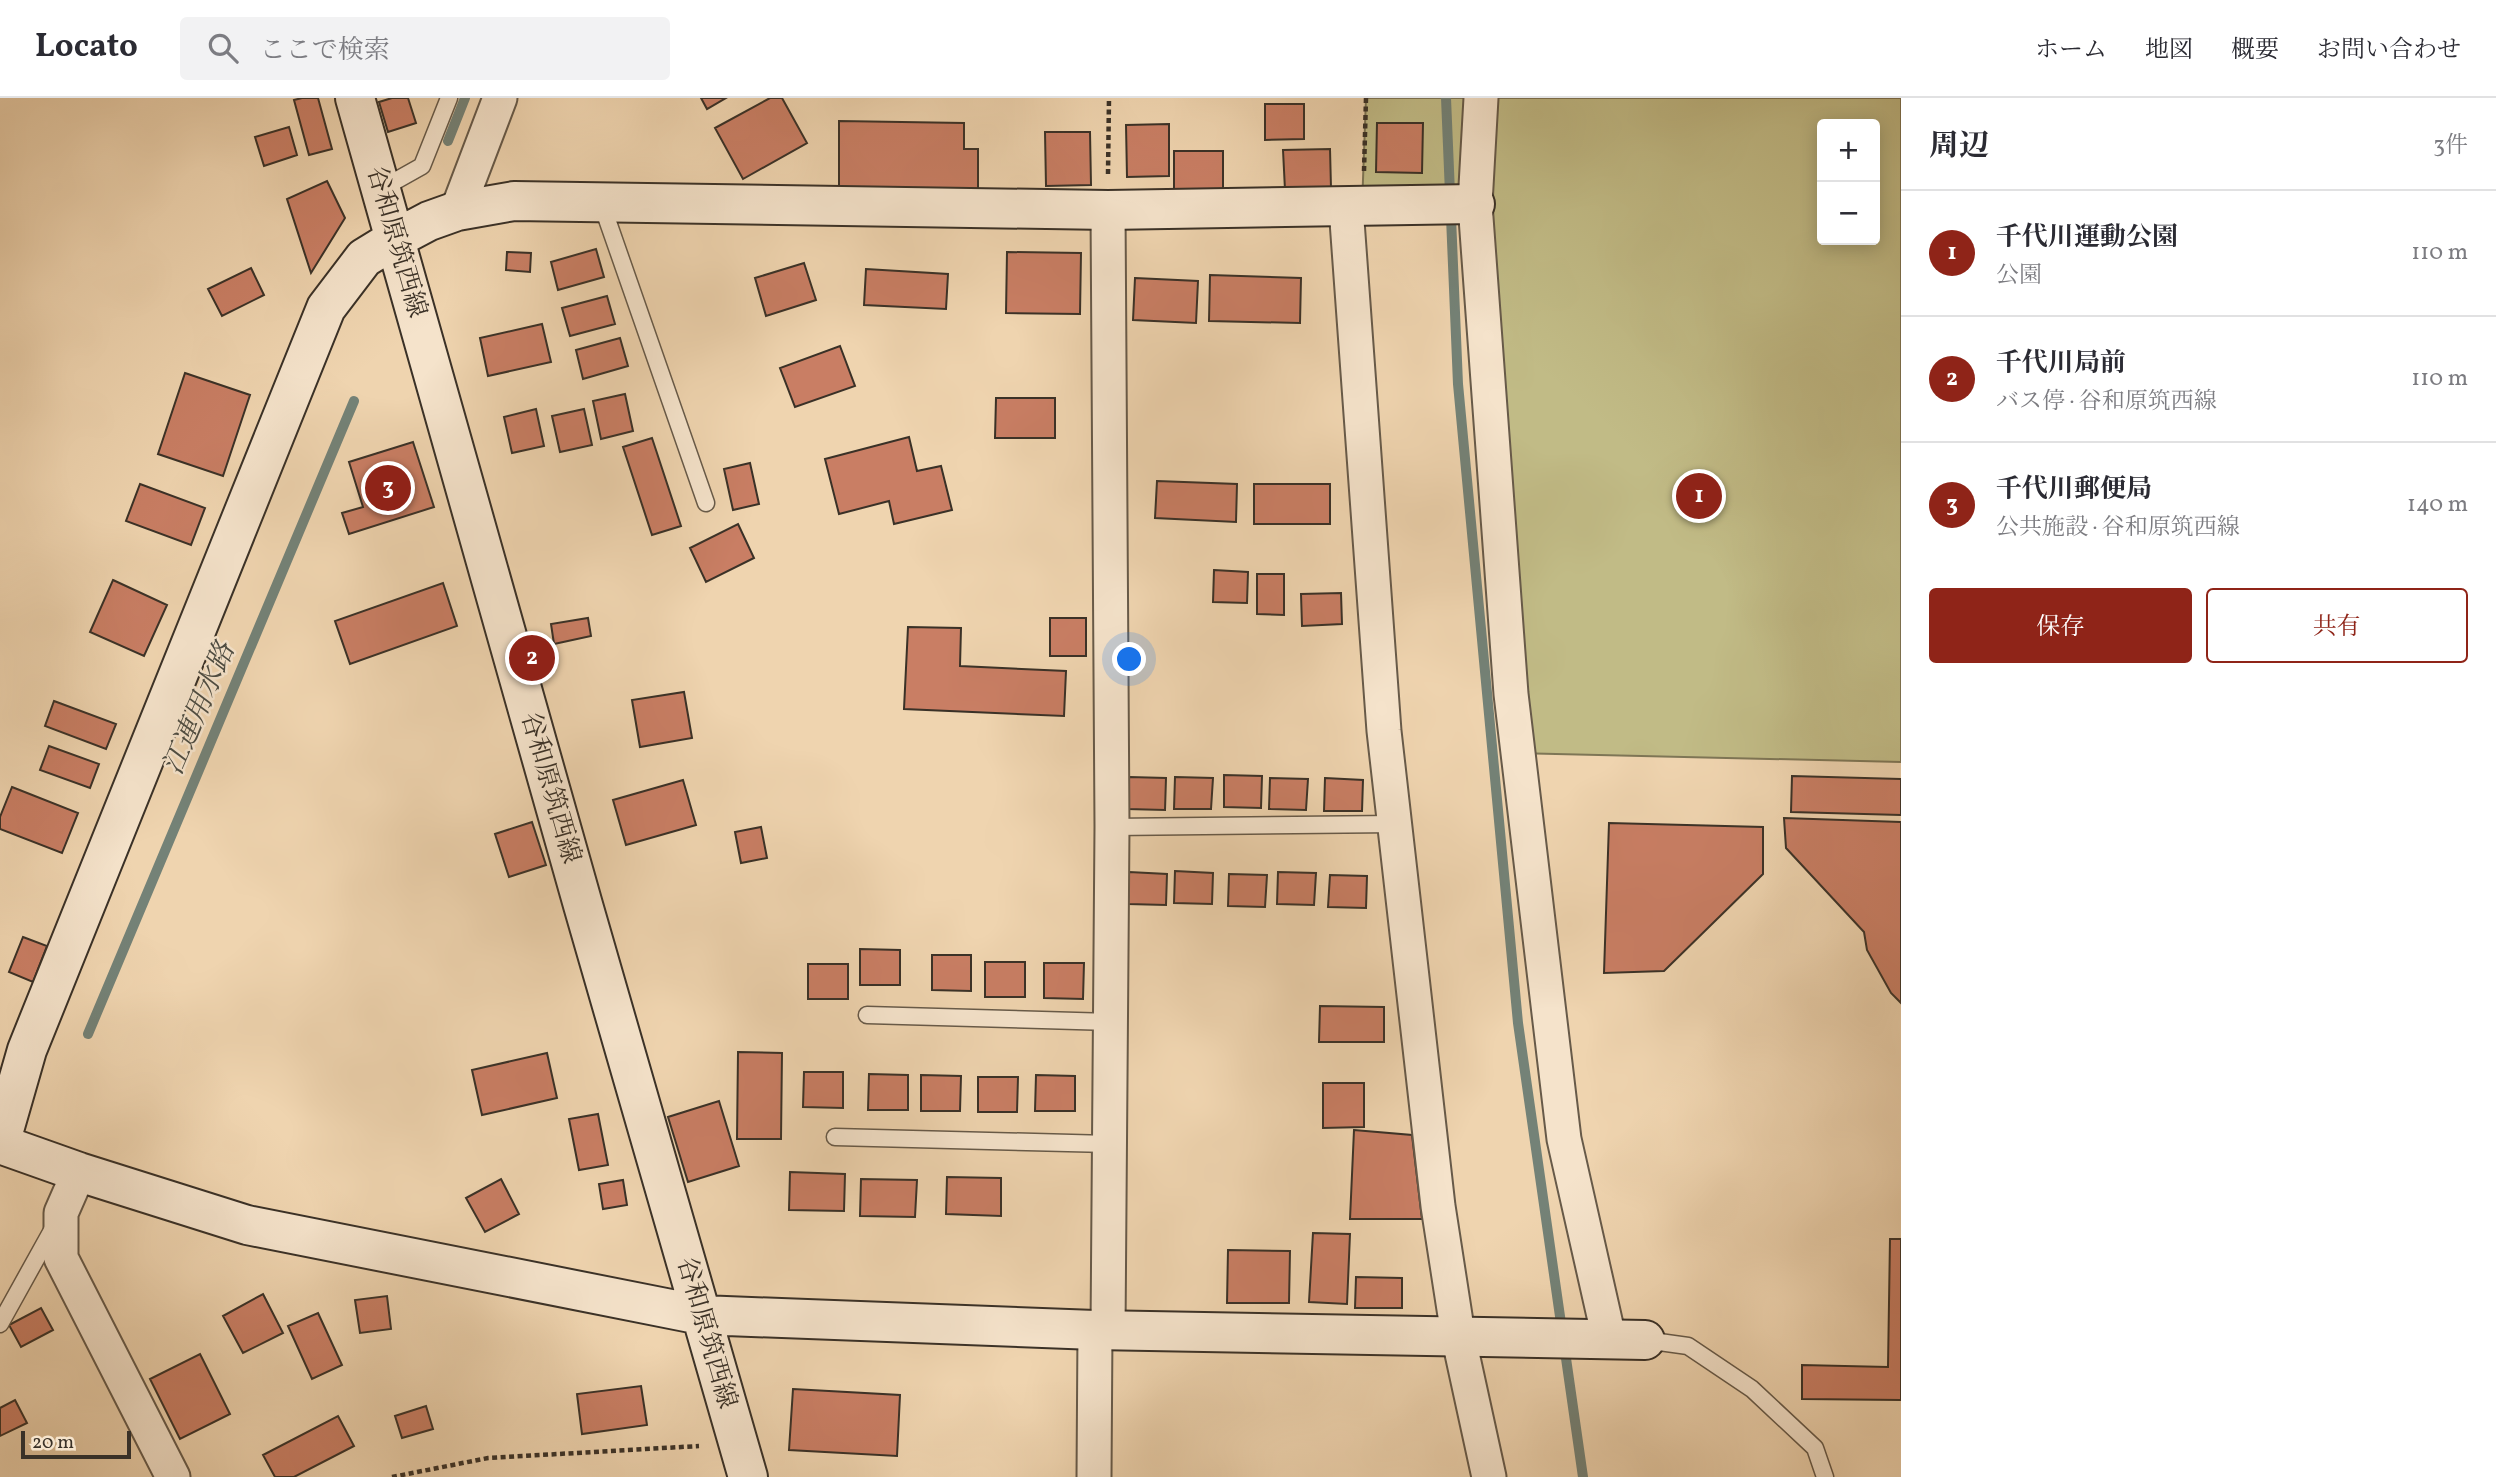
<!DOCTYPE html>
<html lang="ja">
<head>
<meta charset="utf-8">
<style>
	body { margin:0; font-family:Vollkorn,"Noto Serif JP",serif; background:#f2f2f3; color:#2b2b33 }
	.controls { position:absolute; right:21px; top:21px; display:grid; overflow:hidden; border-radius:7px; box-shadow:0 4px 18px #0003 }
	.controls button { width:63px; height:63px; display:grid; place-items:center; padding:0; border:0; border-bottom:2px solid #e1e1e2; background:#fff; color:#2b2b33; font:35px sans-serif }
	.scale { position:absolute; left:21px; bottom:18px; width:110px; box-sizing:border-box; padding-left:7px; border:4px solid #3a3127; border-top:0; font-size:19px; line-height:24px; white-space:nowrap; color:#3a3127; -webkit-text-stroke:5px #f5e3cb; paint-order:stroke }
	.you { position:absolute; left:1130px; top:562px; width:24px; height:24px; margin:-18px; border:5px solid #fff; border-radius:50%; background:#1a73e8; box-shadow:0 0 0 10px #1a73e833 }
	.badge { display:grid; place-items:center; width:46px; height:46px; border-radius:50%; background:#8f2418; color:#fff; font-size:23px; font-weight:700 }
	.pin { position:absolute; translate:-50% -50%; border:4px solid #fff; box-shadow:0 2px 7px #0006 }
	.list { margin:0; padding:0; list-style:none }
	h2 { display:flex; justify-content:space-between; align-items:center; height:91px; margin:0; padding:0 28px; font-size:30px }
	h2 small { font-size:23px; font-weight:400; color:#7c7c81 }
	.list li { display:grid; grid-template-columns:46px 1fr auto; gap:21px; align-items:center; box-sizing:border-box; height:126px; padding:0 28px; border-top:2px solid #e1e1e2 }
	.list b { display:block; font-size:26px; white-space:nowrap }
	.list p { margin:0; font-size:23px; white-space:nowrap; color:#7c7c81 }
	.list em { font-size:23px; font-style:normal; color:#7c7c81 }
	.actions { display:flex; gap:14px; padding:21px 28px }
	.actions a { flex:1; padding:16px 0; border:2px solid #8f2418; border-radius:7px; text-align:center; font-size:24px; color:#8f2418 }
	.actions .main { background:#8f2418; color:#fff }
	.icon { flex:none; width:38px; height:38px; fill:none; stroke:currentColor; stroke-width:2; stroke-linecap:round; stroke-linejoin:round }
	.map { position:relative; flex:none; width:1901px; height:1379px; overflow:hidden }
	header { display:flex; align-items:center; gap:42px; box-sizing:border-box; height:98px; padding:0 35px; background:#fff; border-bottom:2px solid #e1e1e2 }
	header strong { font-size:33px }
	nav { display:flex; gap:38px; margin-inline-start:auto; font-size:24px }
	.search { width:490px; height:63px; background:#f2f2f3; display:flex; align-items:center; gap:18px; box-sizing:border-box; padding:0 24px; border-radius:7px; color:#7c7c81; font-size:26px }
	main { display:flex }
	aside { flex:1; background:#fff }
	.map>svg:first-child { display:block }
</style>
</head>
<body>
<header>
<strong>Locato</strong>
<div class="search"><svg class="icon" aria-label="search" viewBox="0 0 24 24"><circle cx="10" cy="10" r="6"/><path d="M15 15l6 6"/></svg>ここで検索</div>
<nav><a>ホーム</a><a>地図</a><a>概要</a><a>お問い合わせ</a></nav>
</header>
<main>
<div class="map">
<svg width="1901" height="1379" viewBox="0 0 1901 1379">
	<rect width="100%" height="100%" fill="#efd4af"/>
	<filter id="stains"><feTurbulence type="fractalNoise" baseFrequency=".00286" numOctaves="4"/><feColorMatrix values="0 0 0 0 .2 0 0 0 0 .09 0 0 0 0 .02 0 0 0 .5 -.17"/></filter>
	<radialGradient id="worn" r=".72"><stop offset=".6" stop-color="#630" stop-opacity="0"/><stop offset="1" stop-color="#630" stop-opacity=".3"/></radialGradient>
	<path fill="#c1bb86" stroke="#7e7656" stroke-width="2" fill-rule="evenodd" d="M1366,0h535v664l-383,-9 -43,-549 -113,3zM1822,26h53v116h-53z"/>
	<g fill="none" stroke-linecap="round" stroke-linejoin="round">
		<path stroke="#748277" stroke-width="10" d="M1446,0l12,286 60,639 65,454
			M448,43l17,-43
			M88,936l266,-633"/>
	</g>
	<path fill="#c97e64" stroke="#3a3127" stroke-width="2" d="M302,0h16l14,51 -23,6 -15,-55z
		M392,0h16l8,25 -28,9 -9,-30z
		M701,0h25l-19,11z
		M770,0h12l25,45 -64,36 -28,-51z
		M1265,6h39v35l-39,1z
		M839,23l125,2v26h14v40l-139,-1z
		M1377,25h46l-1,50 -46,-1z
		M1169,26v52l-42,1 -1,-52z
		M289,29l8,28 -33,11 -9,-29z
		M1045,34h45l1,53 -45,1z
		M1330,51l1,39 -46,2 -2,-40z
		M1174,53h49v38l-49,1z
		M327,83l18,37 -34,55 -24,-74z
		M596,151l8,28 -46,13 -7,-28z
		M507,154l24,1 -1,19 -24,-2z
		M1007,154l74,1 -1,61 -74,-1z
		M804,165l12,37 -50,16 -11,-38z
		M251,170l13,27 -42,21 -14,-27z
		M866,171l82,5 -2,35 -82,-4z
		M1210,177l91,3 -1,45 -91,-2z
		M1135,180l63,3 -2,42 -63,-3z
		M607,198l8,28 -45,12 -8,-28z
		M542,226l9,38 -63,14 -8,-38z
		M620,240l8,28 -45,13 -7,-29z
		M840,248l15,40 -60,21 -15,-39z
		M185,275l65,22 -27,81 -65,-22z
		M625,296l8,37 -32,8 -8,-38z
		M996,300h59v40h-60z
		M536,311l8,37 -32,7 -8,-36z
		M584,311l8,36 -32,7 -8,-36z
		M909,339l8,34 24,-5 11,44 -58,14 -5,-23 -50,13 -14,-55z
		M652,340l29,88 -29,9 -29,-88z
		M413,344l21,65 -85,27 -7,-21 21,-6 -14,-45z
		M750,365l9,41 -26,6 -9,-41z
		M1157,383l80,3 -1,38 -81,-4z
		M140,386l65,24 -14,37 -65,-24z
		M1254,386h76v40h-76z
		M738,426l16,34 -48,24 -16,-34z
		M1214,472l34,2 -1,31 -34,-1z
		M1257,476h27v41l-27,-1z
		M113,482l54,25 -23,51 -54,-24z
		M443,485l14,43 -107,38 -15,-43z
		M1341,495l1,31 -40,2 -1,-32z
		M588,520l3,18 -37,8 -3,-20z
		M1050,520h36v38h-36z
		M908,529l53,1 -1,38 106,5 -2,45 -160,-7z
		M684,594l8,46 -52,9 -8,-47z
		M54,603l62,23 -10,25 -61,-23z
		M49,648l50,18 -9,24 -50,-18z
		M1224,677l38,1 -1,32 -37,-1z
		M1792,678l109,3v36l-110,-3z
		M1129,679l37,1 -1,32 -38,-1z
		M1175,679l38,1 -2,31h-37z
		M1270,680l38,1 -2,31 -37,-1z
		M1325,680l38,2 -1,31h-38z
		M683,682l13,45 -70,20 -13,-45z
		M12,689l66,26 -16,40 -62,-24v-12z
		M1784,720l117,4v181l-10,-10 -24,-43 -3,-18 -78,-84z
		M532,724l14,43 -37,12 -14,-43z
		M1609,725l154,4v47l-99,97 -60,2z
		M761,729l6,31 -26,5 -6,-31z
		M1175,773l38,2 -1,31 -38,-1z
		M1129,774l38,2 -1,31 -38,-1z
		M1278,774l38,1 -2,32 -37,-1z
		M1229,776l38,1 -2,32 -37,-1z
		M1330,777l37,1 -1,32 -38,-1z
		M23,839l24,9 -14,36 -24,-10z
		M860,851l40,1v35h-40z
		M932,857h39v36l-39,-1z
		M985,864h40v35h-40z
		M1044,865h40l-1,36 -39,-1z
		M808,866h40v35h-40z
		M1320,908l64,1v35h-65z
		M738,954l44,1 -1,86h-44z
		M547,955l10,45 -75,17 -10,-45z
		M804,974h39v36l-40,-1z
		M869,976l39,1v35h-40z
		M921,977l40,1 -1,35h-39z
		M1036,977l39,1v35h-40z
		M978,979h40l-1,35h-39z
		M1323,985h41v44l-41,1z
		M719,1003l20,65 -51,16 -20,-65z
		M598,1016l10,51 -29,5 -10,-51z
		M1354,1032l58,5 10,84h-72z
		M790,1074l55,2 -1,37 -55,-1z
		M947,1079l54,1v38l-55,-2z
		M501,1081l18,35 -34,18 -19,-34z
		M861,1081l56,1 -2,37 -55,-1z
		M623,1082l4,25 -24,4 -4,-25z
		M1313,1135l37,1 -3,70 -38,-2z
		M1890,1141h11v161l-99,-1v-34l86,2z
		M1228,1152l62,1 -1,52h-62z
		M1356,1179l46,1v30h-47z
		M263,1196l20,39 -40,20 -20,-37z
		M387,1198l4,33 -31,4 -5,-33z
		M41,1210l12,22 -32,17 -12,-22z
		M318,1215l24,52 -30,14 -24,-53z
		M200,1256l30,60 -50,25 -30,-60z
		M641,1288l6,39 -65,9 -5,-40z
		M793,1291l107,6 -3,61 -108,-6z
		M15,1302l12,23 -27,13v-28z
		M426,1308l7,23 -31,9 -7,-22z
		M338,1318l16,30 -60,31h-19l-12,-22z"/>
	<g fill="none" stroke-linecap="round" stroke-linejoin="round">
		<defs>
			<path id="lane" d="M381,91l41,-23 27,-68
				M601,104l105,301
				M1112,729l283,-3
				M867,917l244,7
				M835,1039l274,7
				M0,1226l55,-99
				M1645,1242l43,6 64,43 63,59 10,29"/>
			<path id="street" d="M1481,0l-6,106 36,490 53,445 45,199
				M1346,109l38,524 54,475 20,129 31,142
				M457,113l43,-113
				M79,1074l-18,41v45l112,219
				M1108,1232l4,-503 -4,-617
				M1094,1379l1,-147"/>
			<path id="secondary" d="M355,0l228,807 165,572
				M0,1046l27,-94 299,-742 38,-50 31,-19 34,-18 28,-10 57,-10 594,9 367,-6
				M0,1046l79,28 168,53 454,90 394,15 550,10"/>
		</defs>
		<use href="#lane" stroke="#675a49" stroke-width="19"/>
		<use href="#street" stroke="#675a49" stroke-width="37"/>
		<use href="#secondary" stroke="#3a3127" stroke-width="42"/>
		<path stroke="#3a3127" stroke-width="4.5" stroke-dasharray="5 3.5" stroke-linecap="butt" d="M1364,73l2,-73
			M1108,76l1,-76
			M392,1379l96,-19 211,-12"/>
		<use href="#lane" stroke="#f5e3cb" stroke-width="16"/>
		<use href="#street" stroke="#f5e3cb" stroke-width="33"/>
		<use href="#secondary" stroke="#f5e3cb" stroke-width="38"/>
	</g>
	<g text-anchor="middle" dominant-baseline="central" stroke-width="5" stroke-linejoin="round" paint-order="stroke">
		<g font-size="26" fill="#3a3127" stroke="#f5e3cb">
			<text transform="translate(396 144) rotate(74)">谷和原筑西線</text>
			<text transform="translate(550 690) rotate(74)">谷和原筑西線</text>
			<text transform="translate(706 1235) rotate(74)">谷和原筑西線</text>
		</g>
		<g font-size="28" font-style="italic" fill="#4d4c42" stroke="#f5e3cb">
			<text transform="translate(200 611) rotate(-67)">江連用水路</text>
		</g>
	</g>
	<rect width="100%" height="100%" filter="url(#stains)"/>
	<rect width="100%" height="100%" fill="url(#worn)"/>
</svg>
<div class="controls">
<button>+</button>
<button>−</button>
</div>
<div class="scale">20 m</div>
<div class="you"></div>
<div class="pin badge" style="left:1699px;top:398px">1</div>
<div class="pin badge" style="left:532px;top:560px">2</div>
<div class="pin badge" style="left:388px;top:390px">3</div>
</div>
<aside>
<h2>周辺<small>3件</small></h2>
<ul class="list">
<li><span class="badge">1</span><div><b>千代川運動公園</b><p>公園</p></div><em>110 m</em></li>
<li><span class="badge">2</span><div><b>千代川局前</b><p>バス停 · 谷和原筑西線</p></div><em>110 m</em></li>
<li><span class="badge">3</span><div><b>千代川郵便局</b><p>公共施設 · 谷和原筑西線</p></div><em>140 m</em></li>
</ul>
<div class="actions"><a class="main">保存</a><a>共有</a></div>
</aside>
</main>
</body>
</html>
